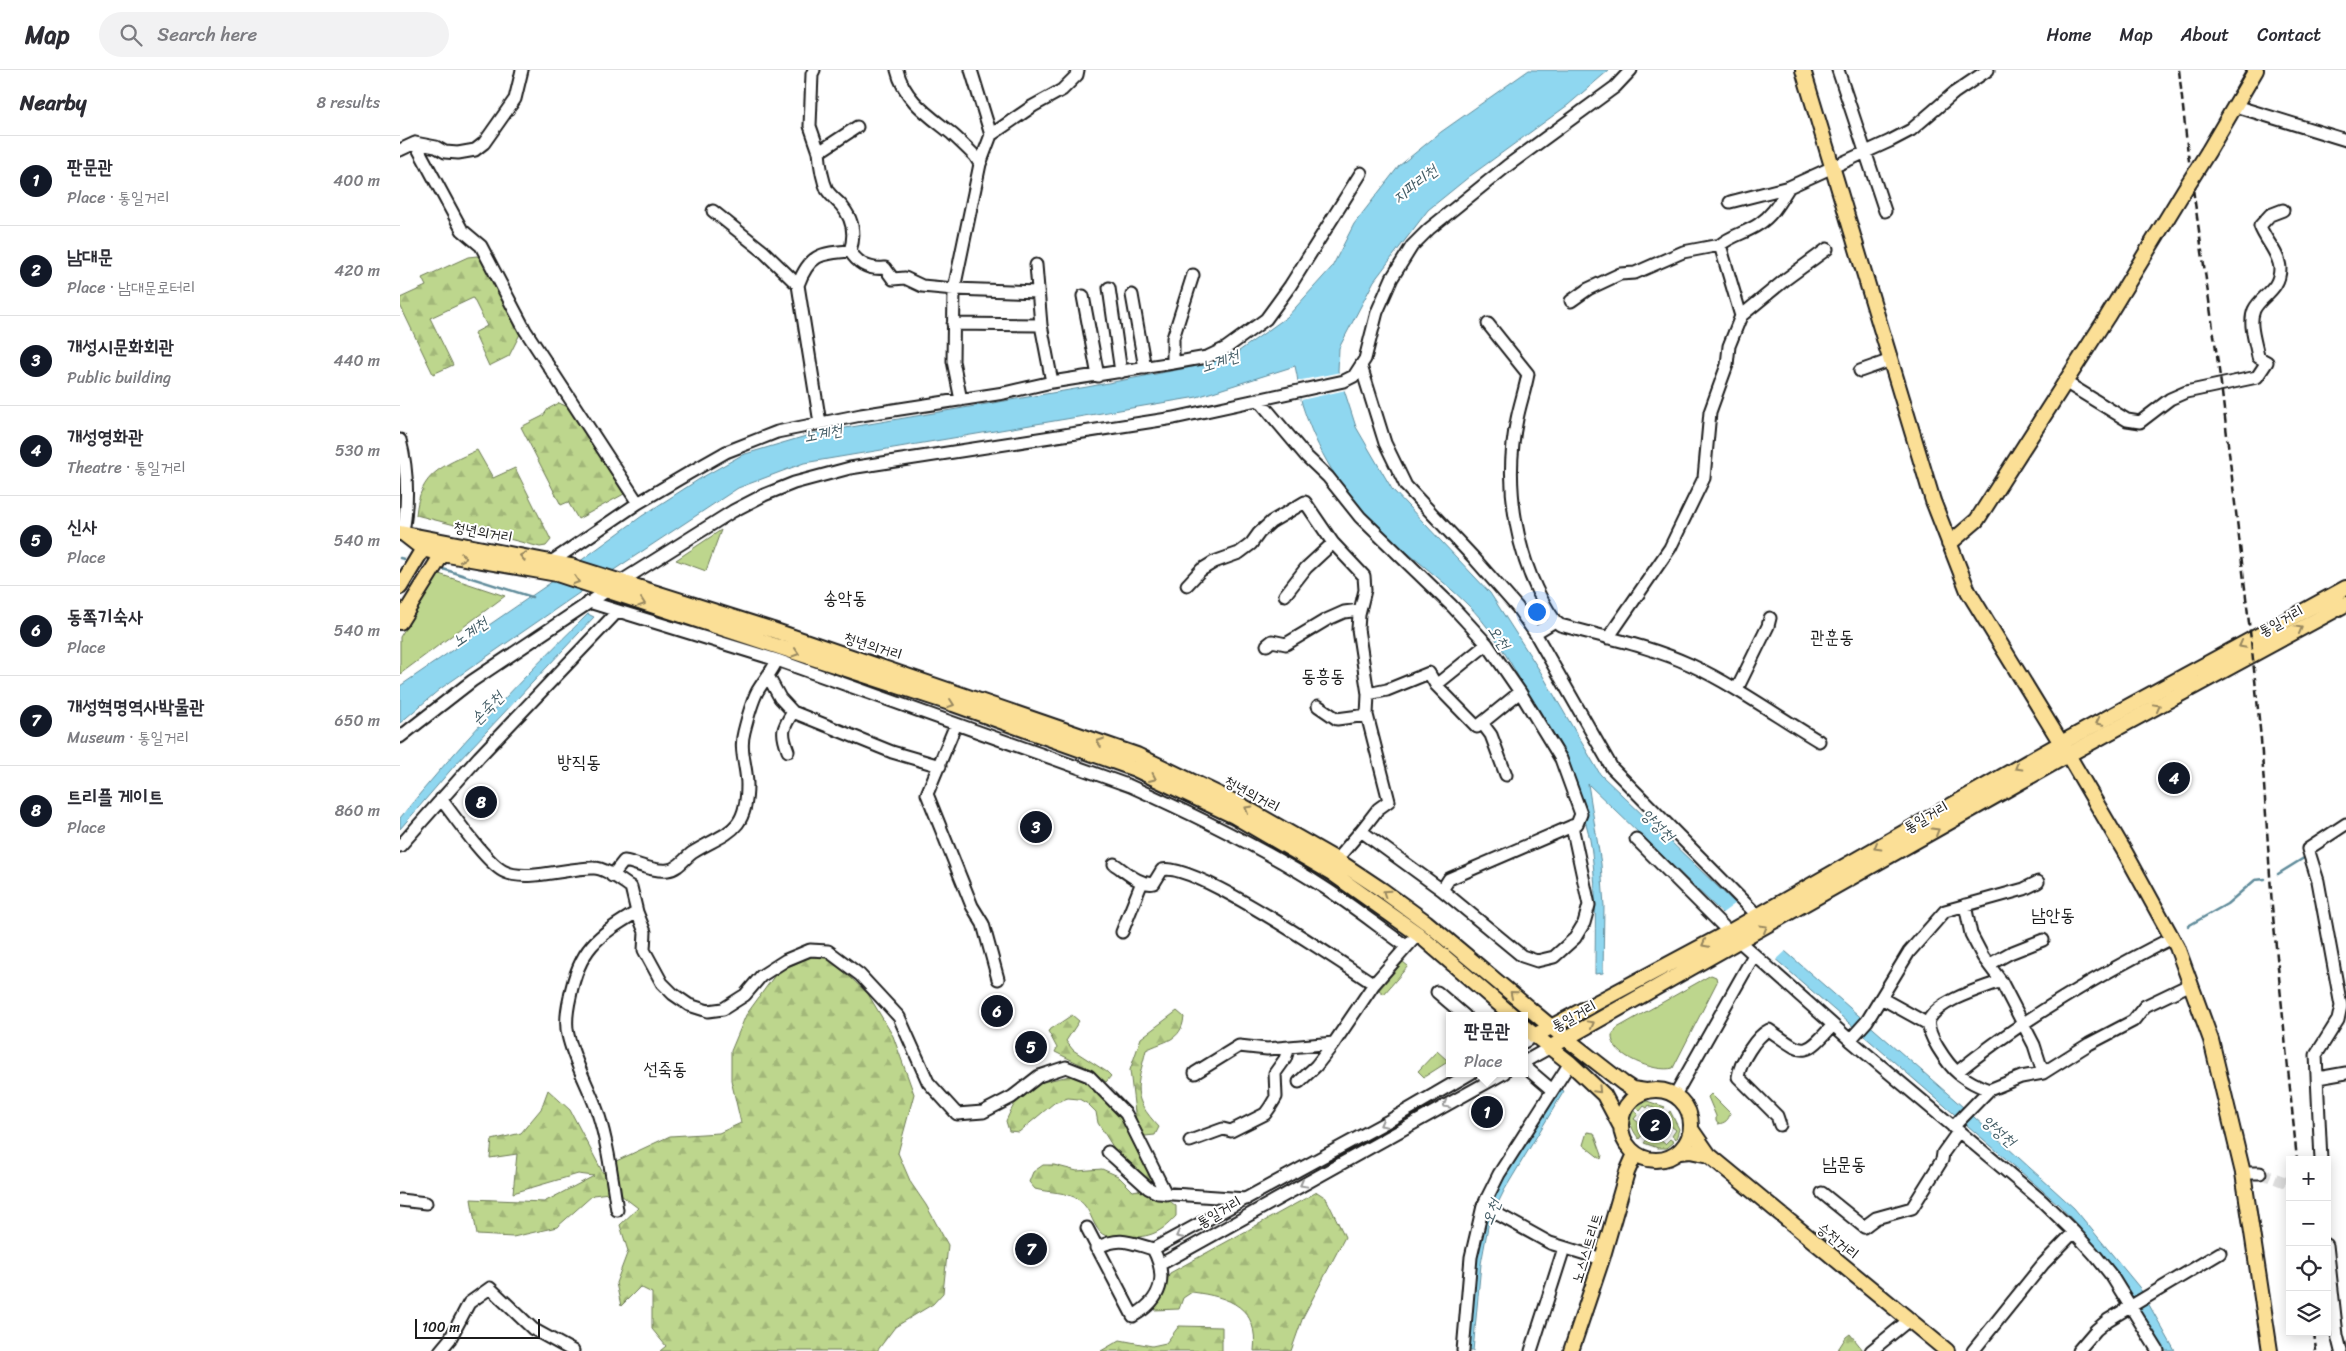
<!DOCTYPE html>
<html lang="en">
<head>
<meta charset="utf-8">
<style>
	body { margin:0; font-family:Sriracha,"Poor Story",sans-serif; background:#f2f2f3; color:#2b2b33 }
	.controls { position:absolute; right:15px; bottom:15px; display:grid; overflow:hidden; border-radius:0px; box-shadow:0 2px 12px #0003 }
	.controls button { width:45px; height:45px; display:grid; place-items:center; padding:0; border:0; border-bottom:1px solid #e1e1e2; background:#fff; color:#2b2b33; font:25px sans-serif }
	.scale { position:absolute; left:15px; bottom:12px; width:125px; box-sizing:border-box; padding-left:5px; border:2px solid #1c1c1c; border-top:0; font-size:14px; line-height:18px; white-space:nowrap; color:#1c1c1c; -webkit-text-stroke:4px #fff; paint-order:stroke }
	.you { position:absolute; left:1136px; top:541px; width:18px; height:18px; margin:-12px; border:4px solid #fff; border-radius:50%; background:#1a73e8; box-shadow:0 0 0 8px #1a73e833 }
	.badge { display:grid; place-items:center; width:32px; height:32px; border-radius:50%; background:#111827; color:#fff; font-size:16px; font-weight:700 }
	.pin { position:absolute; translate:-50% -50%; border:2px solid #fff; box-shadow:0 1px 5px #0006 }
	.popup { position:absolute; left:1046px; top:942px; width:82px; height:65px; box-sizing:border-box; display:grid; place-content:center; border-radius:0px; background:#fff; filter:drop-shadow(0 1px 4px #0005); font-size:16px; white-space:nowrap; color:#7c7c81 }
	.popup b { font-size:19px; color:#2b2b33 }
	.popup::after { content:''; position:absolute; left:50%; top:100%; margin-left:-10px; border:10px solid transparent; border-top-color:#fff }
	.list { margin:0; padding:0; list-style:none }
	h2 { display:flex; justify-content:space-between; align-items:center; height:65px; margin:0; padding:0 20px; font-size:21px }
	h2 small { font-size:16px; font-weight:400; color:#7c7c81 }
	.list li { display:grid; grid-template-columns:32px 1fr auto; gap:15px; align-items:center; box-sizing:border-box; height:90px; padding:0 20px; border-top:1px solid #e1e1e2 }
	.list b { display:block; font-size:19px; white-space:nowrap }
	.list p { margin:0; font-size:16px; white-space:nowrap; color:#7c7c81 }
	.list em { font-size:16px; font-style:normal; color:#7c7c81 }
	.icon { flex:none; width:28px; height:28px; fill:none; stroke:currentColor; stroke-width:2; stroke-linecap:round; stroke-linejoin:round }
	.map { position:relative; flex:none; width:1946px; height:1281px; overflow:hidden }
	header { display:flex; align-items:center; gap:30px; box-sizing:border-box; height:70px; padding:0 25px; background:#fff; border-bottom:1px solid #e1e1e2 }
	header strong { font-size:24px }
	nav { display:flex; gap:28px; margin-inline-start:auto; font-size:18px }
	.search { width:350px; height:45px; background:#f2f2f3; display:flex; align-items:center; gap:12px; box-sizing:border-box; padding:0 18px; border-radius:28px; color:#7c7c81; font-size:19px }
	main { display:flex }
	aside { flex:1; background:#fff }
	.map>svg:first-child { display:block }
</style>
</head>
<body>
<header>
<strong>Map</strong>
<div class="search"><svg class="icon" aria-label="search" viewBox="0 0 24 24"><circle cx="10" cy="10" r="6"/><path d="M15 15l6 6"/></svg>Search here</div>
<nav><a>Home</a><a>Map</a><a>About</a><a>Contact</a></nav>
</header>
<main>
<aside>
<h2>Nearby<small>8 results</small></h2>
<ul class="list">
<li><span class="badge">1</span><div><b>판문관</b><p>Place · 통일거리</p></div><em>400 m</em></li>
<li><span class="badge">2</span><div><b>남대문</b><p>Place · 남대문로터리</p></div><em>420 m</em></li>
<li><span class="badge">3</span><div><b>개성시문화회관</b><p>Public building</p></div><em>440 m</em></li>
<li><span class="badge">4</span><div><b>개성영화관</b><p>Theatre · 통일거리</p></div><em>530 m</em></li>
<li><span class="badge">5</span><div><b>신사</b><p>Place</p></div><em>540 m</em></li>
<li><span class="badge">6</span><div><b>동쪽기숙사</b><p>Place</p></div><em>540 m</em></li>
<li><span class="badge">7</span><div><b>개성혁명역사박물관</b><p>Museum · 통일거리</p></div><em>650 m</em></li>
<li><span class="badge">8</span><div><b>트리플 게이트</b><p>Place</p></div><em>860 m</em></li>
</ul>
</aside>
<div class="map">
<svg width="1946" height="1281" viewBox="0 0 1946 1281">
	<defs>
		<pattern id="forest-firs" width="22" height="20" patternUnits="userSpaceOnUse" patternTransform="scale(1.25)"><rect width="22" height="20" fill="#bdd68d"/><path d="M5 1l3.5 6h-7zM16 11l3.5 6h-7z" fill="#a2b779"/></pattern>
	</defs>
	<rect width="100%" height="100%" fill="#fff"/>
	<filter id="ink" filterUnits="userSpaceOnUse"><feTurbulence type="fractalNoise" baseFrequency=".02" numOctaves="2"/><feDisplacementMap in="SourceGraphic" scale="10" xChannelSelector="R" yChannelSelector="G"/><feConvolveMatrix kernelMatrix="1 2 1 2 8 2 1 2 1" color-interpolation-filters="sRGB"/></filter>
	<g filter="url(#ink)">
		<path fill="#bdd68d" stroke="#6c7954" d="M321,460l-15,41 -30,-11z
			M39,504l66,22 -105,78v-37z
			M1003,892l5,4 -24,28 -5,-4z
			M1311,905l5,2 1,5 -44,86c-17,5 -63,-12 -61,-33l5,-7z
			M1037,981l10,9 -1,3 -22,14 -6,-6z
			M1311,1024l19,19c-1,7 -5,10 -12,11l-2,-3v-5l-8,-19z
			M1247,1031l18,6 -8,9 -4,-3 2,-4 -6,-4 -2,3 -3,-2 -4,5 -5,-5z
			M1233,1040l5,4 -4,5 13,10 -8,10c-7,-9 -12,-20 -6,-29z
			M1270,1041l9,18 -3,10 -4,-3 4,-6 -13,-10z
			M1187,1062l7,1 8,22 -1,4 -18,-14z
			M1252,1063l13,11 5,-5 4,3 -7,6h-9l-14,-5z"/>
		<path fill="url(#forest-firs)" stroke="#6c7954" d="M77,186l7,5 36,73 -11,22 -20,10 -15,-33 13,-7 -14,-28 -43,20 23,47 -20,9 -33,-69v-7l26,-12 -4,-8 46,-21z
			M159,333l9,4 56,87 -46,25 -10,-17 -7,3 -40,-78 22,-11 5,-7z
			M77,380l16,28 22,-10 36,72 -5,6 -6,1 -124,-32c4,-43 26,-48 61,-65z
			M410,887l20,1 38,36 25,42 21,58 -16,59 13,30 15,22 22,40 -5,48 -10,11 -38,23 -18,24h-217l6,-5 -14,-17v-36l-12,-6 -19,19 -5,-23 12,-32 -8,-26 18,-17 -21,-16 -24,3 -36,32 -44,10 -36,-2 -6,-36 73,3 50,-26 -16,-2 -65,19 4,-39 -27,4 2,-18 29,-7 20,-24 7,-19 22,20 33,63 9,-10 58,-27 49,-3 22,-10 -10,-43v-29l15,-36 32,-44z
			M777,941l7,6c-3,25 -19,23 -38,33 -9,38 -16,46 13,77l-4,8 -10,1 -5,-4 -4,-11 -6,-51 11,-32z
			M672,945l7,6 -13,20 7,9 34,22 4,4 -5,6 -16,-13 -35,-17 2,-4 -9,-17z
			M670,1006c42,5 67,72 84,106l-7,1 -27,-25 -22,-35 -2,-11 -8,-8 -9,-5 -11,-1 -14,5 -35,29 -10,-1 -3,-10c16,-37 27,-37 64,-45z
			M643,1095h11l23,6 25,-2 16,7 15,15c15,-4 31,5 43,15v10c-17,19 -29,22 -54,21 -7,0 -16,1 -22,-5 -9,-10 -9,-23 -21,-32 -12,-9 -30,-7 -44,-11l-6,-7 4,-10z
			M917,1122l9,6 19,39 -42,80 -12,34h-37c5,-44 -24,-54 -62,-59l-9,6 -4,11 -25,1 16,-37z
			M779,1256l43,1v24h-121l19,-11 32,6 14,-3z
			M1450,1264l13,16 -26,1 9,-14z"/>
		<path fill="#8fd7f0" stroke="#618c9b" d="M1129,0h80l-41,35 -98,71 -42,34 -54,71 -35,67 -1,23 18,56 36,62 98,104 50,78 60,103 185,177 178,156 111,101 65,79 36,64h-10c-31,-53 -65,-103 -107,-147l-337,-292 -133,-128 13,80 3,42 -1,67 -8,1c0,-40 2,-81 -3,-121 -4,-37 -22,-70 -37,-103 -21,-44 -52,-111 -87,-145 -29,-29 -63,-52 -92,-80 -34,-32 -60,-76 -74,-121 -3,-12 -4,-26 -7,-38l-98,31 -393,66 -66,25 -156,103 -142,98 -40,34v-37l146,-100 96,-70 59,-38 41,-23 74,-22 271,-46 116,-22 36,-14 48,-34 45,-50 22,-43 45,-58 42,-34z
			M188,544l6,3 -139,148 -55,64v-11c58,-72 121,-139 188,-204z
			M1157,1017l7,4 -59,98 -16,32 -8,43 -8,87h-6l7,-78 10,-57 18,-40z"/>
		<path fill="#fff" d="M941,302l5,18 -45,10 -4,-19z
			M1336,833l51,47 -12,11 -54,-47z"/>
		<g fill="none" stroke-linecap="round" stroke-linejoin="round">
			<path stroke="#618c9b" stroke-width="2.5" d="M0,488l4,1
				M43,499l89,28
				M1878,804l29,-18
				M1788,856l39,-22 28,-24 10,-1"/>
			<path stroke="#ddd" stroke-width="11" stroke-dasharray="11 5.5" stroke-linecap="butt" d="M1860,1103l30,11"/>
			<defs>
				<path id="minor" d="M414,0l-2,4 -2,52 9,26
					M497,0c7,30 33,46 55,64 8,7 16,15 23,22l5,8
					M1438,0l47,141
					M1835,36l111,34
					M457,57l-38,25c1,12 3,27 8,38 3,5 9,10 13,14 13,14 16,29 10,47 8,13 19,19 35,17l8,11 12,-1 17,8 32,3 83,3
					M591,65l42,-29 29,-16 15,-15 1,-5
					M15,73l47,87 19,16 44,84 113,173
					M0,80l15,-7 21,4 9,5 13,1 17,-3 9,-7 31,-44 7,-29
					M1330,132l59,-15 101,-46 21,-11 43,-37 34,-23
					M313,141l50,40 35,34 22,138
					M1320,175c12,-10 26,-12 39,-21 14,-9 21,-23 30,-37
					M636,195l5,60 11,57
					M398,215c11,-30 22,-32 52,-34
					M709,218l12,84
					M732,225l13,73
					M683,226l15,80
					M1171,231l17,-12 32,-15 15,-1 48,-21 37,-7 21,71
					M553,254l88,1
					M1088,254l40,50c-3,16 -8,30 -11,45 -14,66 -1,146 38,202l5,4c44,12 90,21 131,40 45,21 86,51 128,76
					M773,293v-25l20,-63
					M961,296l24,77 21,43 67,71 44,50 18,26 77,135 145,147
					M1460,301l31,-11
					M1665,312l62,38 13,2 30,-23 16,-7 71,-15 10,-15 -9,-5c-2,-14 -10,-33 -4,-47 7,-15 26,-19 26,-42 -1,-15 -15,-28 -20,-42l10,-11 13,-5
					M858,329l48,57 22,21 32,40 92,89 35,38 33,48 41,67 20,55 -4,10 -128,55 -7,11
					M561,330l-8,-39 1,-72 26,-125 11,-29 -20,-65
					M0,370c8,30 8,63 3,93
					M151,492l87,-59 51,-30 37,-21 51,-20 84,-17 143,-22 48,-11 121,-19 34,-6 19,-9 40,-29 24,-33 71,-113
					M787,515l14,-15 13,-8 25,-9 12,-9 8,-11 12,-11 34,-20 28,41 31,33 1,14 -6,25 -1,14 10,65 -1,21 22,86 -11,8 -17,22
					M885,525l21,-27 27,-25
					M189,532l188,58
					M1135,563l20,-12
					M1208,568l62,-90 34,-70 6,-66 17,-47 2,-19 12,-30 45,-37 41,-30
					M867,575l5,-4 14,3 40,-24 18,-8 16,-2
					M368,606l12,22 13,14 99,40 48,14
					M1036,615l51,-41
					M1337,619l31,-63 2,-8
					M968,624l19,-4 42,-17 7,12 41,42 43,-35
					M918,636l19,13 30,-4
					M1082,653l9,12 15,40
					M556,654l-29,70 45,112 11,18 15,55
					M0,667l72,-56 148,-99 113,-71 31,-16 30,-12 56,-15 324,-50 170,-37 10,-5 11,-17 12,-47 15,-34 20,-32 17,-17 78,-63 108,-79 16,-17
					M388,681c-7,-19 -6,-22 5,-39
					M41,729c14,18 44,62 62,72 22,12 66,-4 91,-3 12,0 27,13 37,19l6,25 8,20 -1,18 18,33 11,11 16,11 19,6 15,-2 22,-14 16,-19 25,-16 24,-10 18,1 32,24 39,42 29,65 29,32 26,-2 29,-15 27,-21 27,-9 23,9 37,38 40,80
					M1236,769l93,93
					M0,776l79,-89 139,-146
					M936,790l25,-29 81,59 80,66 15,5 17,-4 21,-19 9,-15 5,-18 -17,-79
					M714,794c11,7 26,22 40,19l8,-13c32,-9 179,93 212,114
					M212,806l12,-15c14,2 28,11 44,9 10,-1 16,-11 24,-17 33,-21 55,-19 55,-68 0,-18 -8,-35 -3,-53 3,-12 7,-28 13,-40 6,-11 15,-20 20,-32l353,126c67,30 133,62 195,102 28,18 54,39 81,58
					M1565,835l6,29 12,23 18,24 33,64 9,28
					M722,862l20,-50
					M1340,872l110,98 192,161 32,31 21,23 16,20 47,76
					M1590,894l20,-11 33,-13
					M1601,911c-20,8 -59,18 -71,37 -8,12 19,48 29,56 9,7 19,12 30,16l32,-13 22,-4 46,-29 44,-23 12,-15 46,-22
					M1037,922l28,24
					M1481,928l47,26
					M1450,970l17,-19 42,-69 36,-41 79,-22 14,-7
					M1124,972l10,-6
					M1124,992l25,-14
					M1124,996l28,24
					M1557,1002c66,-53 139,-96 215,-134
					M795,1003l44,-27 28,3 67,-6 40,-59 44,-50
					M1918,1008l28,-5
					M899,1012l17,-16 18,-23
					M1275,1025l79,-140
					M1380,1055l-3,-9 -39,-39c2,-15 18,-41 31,-47 35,24 34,29 64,-5
					M1553,1057l36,-37
					M790,1071l33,-12 8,2 34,-17 5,-7 6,-10 -1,-24 10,-14 4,-12
					M708,1082l40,36 10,5 88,6
					M1921,1090l-5,-105 22,-35 3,-14 -23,-125 -10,-32 38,-25
					M1843,1103h17
					M1422,1123l42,34 12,-9 36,-10 30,-48 1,-7 15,-21
					M0,1130l26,3
					M1083,1136l67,37 52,16
					M217,1140c-5,-32 -9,-66 -19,-97 -9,-26 -24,-51 -30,-78 -3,-12 -1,-25 2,-38 9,-48 27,-61 67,-85
					M687,1158l46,88c29,-16 35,-39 20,-67 -24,-7 -33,-13 -57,-1
					M1927,1175l10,90 4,16
					M753,1179l239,-130 79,-46
					M761,1194l343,-191
					M40,1281l10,-12 19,-36 21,-15 43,41 40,22
					M1063,1281l8,-94 12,-51 16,-32 71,-111
					M1131,1281l33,-103
					M1471,1281l38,-31
					M1573,1281l70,-87 31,-32
					M1678,1281l18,-21 12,-10 112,-67"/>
				<path id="major" d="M1403,0l130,431 35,90 93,152 65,111 51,93 34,93 32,133 27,178
					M1808,82l48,-82
					M0,463l171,33 202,64 364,125 102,49 98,56 45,30 44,32 124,104 73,57 9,6 14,2
					M5,465l18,14 19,5 115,20 396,130 182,65 99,47 98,57 86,61 95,82
					M1549,474l28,-24 130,-203 81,-133
					M0,517l27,-45
					M0,552l46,-74
					M1124,957l46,36 34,32 16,30
					M1134,966l195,-104 332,-189 285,-155
					M1149,978l519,-293 278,-151
					M1221 1055a35 35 0 1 1 70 0a35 35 0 1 1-70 0Z
					M1280,1082l10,-1 19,4 -18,-26
					M1309,1085l238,196
					M1171,1281l31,-92 25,-87 8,-18"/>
			</defs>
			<use href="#minor" stroke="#1c1c1c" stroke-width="15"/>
			<use href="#major" stroke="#1c1c1c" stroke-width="18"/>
			<use href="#minor" stroke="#fff" stroke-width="11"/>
			<use href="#major" stroke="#fbdf96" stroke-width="14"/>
			<path stroke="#1c1c1c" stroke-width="2.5" stroke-dasharray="8 4" stroke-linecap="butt" d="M1779,0l9,84 33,230 30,256 10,99 11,167 25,254
				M1914,1262l2,19"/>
			<defs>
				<path id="major-bridge" d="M1788,114l20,-32"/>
			</defs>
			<use href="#major-bridge" stroke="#1c1c1c" stroke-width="18" stroke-linecap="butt"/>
			<use href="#major-bridge" stroke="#fbdf96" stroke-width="14"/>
		</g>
		<defs><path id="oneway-chevron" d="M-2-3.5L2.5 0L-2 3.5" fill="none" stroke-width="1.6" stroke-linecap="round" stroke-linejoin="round" transform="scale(1.25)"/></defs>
		<g stroke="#97875f">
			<use href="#oneway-chevron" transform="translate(123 486) rotate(-169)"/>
			<use href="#oneway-chevron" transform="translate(63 488) rotate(10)"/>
			<use href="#oneway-chevron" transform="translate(176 511) rotate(18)"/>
			<use href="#oneway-chevron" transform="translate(242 533) rotate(19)"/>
			<use href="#oneway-chevron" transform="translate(1899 559) rotate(-29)"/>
			<use href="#oneway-chevron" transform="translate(1842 575) rotate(152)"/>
			<use href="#oneway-chevron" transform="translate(396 583) rotate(18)"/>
			<use href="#oneway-chevron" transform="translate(551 634) rotate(19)"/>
			<use href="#oneway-chevron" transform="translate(1757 637) rotate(-29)"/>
			<use href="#oneway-chevron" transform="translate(1699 652) rotate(152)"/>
			<use href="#oneway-chevron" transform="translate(700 672) rotate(-160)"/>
			<use href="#oneway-chevron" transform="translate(1618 697) rotate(150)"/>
			<use href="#oneway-chevron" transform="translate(753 708) rotate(25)"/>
			<use href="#oneway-chevron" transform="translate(848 739) rotate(-150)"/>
			<use href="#oneway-chevron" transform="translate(1536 761) rotate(-30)"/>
			<use href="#oneway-chevron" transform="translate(1477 777) rotate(150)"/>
			<use href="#oneway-chevron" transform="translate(986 823) rotate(-145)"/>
			<use href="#oneway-chevron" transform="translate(1364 858) rotate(-30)"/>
			<use href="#oneway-chevron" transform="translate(1305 874) rotate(152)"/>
			<use href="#oneway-chevron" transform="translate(1113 924) rotate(-140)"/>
			<use href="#oneway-chevron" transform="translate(1191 954) rotate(-29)"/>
			<use href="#oneway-chevron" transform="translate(1198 1020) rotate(46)"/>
		</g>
		<g stroke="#999">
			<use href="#oneway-chevron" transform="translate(1046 1035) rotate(151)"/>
			<use href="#oneway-chevron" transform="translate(983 1054) rotate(151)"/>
			<use href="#oneway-chevron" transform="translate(903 1114) rotate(151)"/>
			<use href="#oneway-chevron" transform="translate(779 1165) rotate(152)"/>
		</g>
	</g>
	<g text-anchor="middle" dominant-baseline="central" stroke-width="4" stroke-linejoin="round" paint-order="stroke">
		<g font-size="15" fill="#1c1c1c" stroke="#fff">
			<text transform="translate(83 462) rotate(11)">청년의거리</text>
			<text transform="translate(1881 551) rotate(-29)">통일거리</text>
			<text transform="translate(473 576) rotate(18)">청년의거리</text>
			<text transform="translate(852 724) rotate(28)">청년의거리</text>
			<text transform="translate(1526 747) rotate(-30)">통일거리</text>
			<text transform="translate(1174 946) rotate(-29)">통일거리</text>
			<text transform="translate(819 1142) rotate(-30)">통일거리</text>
			<text transform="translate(1438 1171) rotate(39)">승전거리</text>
			<text transform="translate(1187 1178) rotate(-73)">노스스트리트</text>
		</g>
		<g font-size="16" font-style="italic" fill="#445d66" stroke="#fff">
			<text transform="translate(1015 114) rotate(-38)">지파리천</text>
			<text transform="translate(820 291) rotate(-18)">노계천</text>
			<text transform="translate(423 363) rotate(-11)">노계천</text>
			<text transform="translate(70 562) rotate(-35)">노계천</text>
			<text transform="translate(1099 567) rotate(57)">오천</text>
			<text transform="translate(87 638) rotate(-46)">손죽천</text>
			<text transform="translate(1258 755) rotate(44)">양성천</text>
			<text transform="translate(1599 1061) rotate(41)">양성천</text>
			<text transform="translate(1091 1142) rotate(-68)">오천</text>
		</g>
		<g font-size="18" fill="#1c1c1c" stroke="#fff">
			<text x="445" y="528">송악동</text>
			<text x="1432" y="567">관훈동</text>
			<text x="923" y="606">동흥동</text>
			<text x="179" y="692">방직동</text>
			<text x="1653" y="845">남안동</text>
			<text x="265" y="999">선죽동</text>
			<text x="1444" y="1094">남문동</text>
		</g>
	</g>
</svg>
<div class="controls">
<button>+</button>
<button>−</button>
<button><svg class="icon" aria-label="locate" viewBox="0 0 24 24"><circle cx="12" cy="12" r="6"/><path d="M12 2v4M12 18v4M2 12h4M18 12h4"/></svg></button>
<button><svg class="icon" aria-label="layers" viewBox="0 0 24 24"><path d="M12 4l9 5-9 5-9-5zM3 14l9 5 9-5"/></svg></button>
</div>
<div class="scale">100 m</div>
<div class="you"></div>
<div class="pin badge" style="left:1087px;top:1042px">1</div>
<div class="popup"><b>판문관</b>Place</div>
<div class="pin badge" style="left:1255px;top:1055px">2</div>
<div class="pin badge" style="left:636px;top:757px">3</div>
<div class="pin badge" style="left:1774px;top:708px">4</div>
<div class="pin badge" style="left:631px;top:977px">5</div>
<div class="pin badge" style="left:597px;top:941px">6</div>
<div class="pin badge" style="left:631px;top:1179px">7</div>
<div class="pin badge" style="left:81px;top:732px">8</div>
</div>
</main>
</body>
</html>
